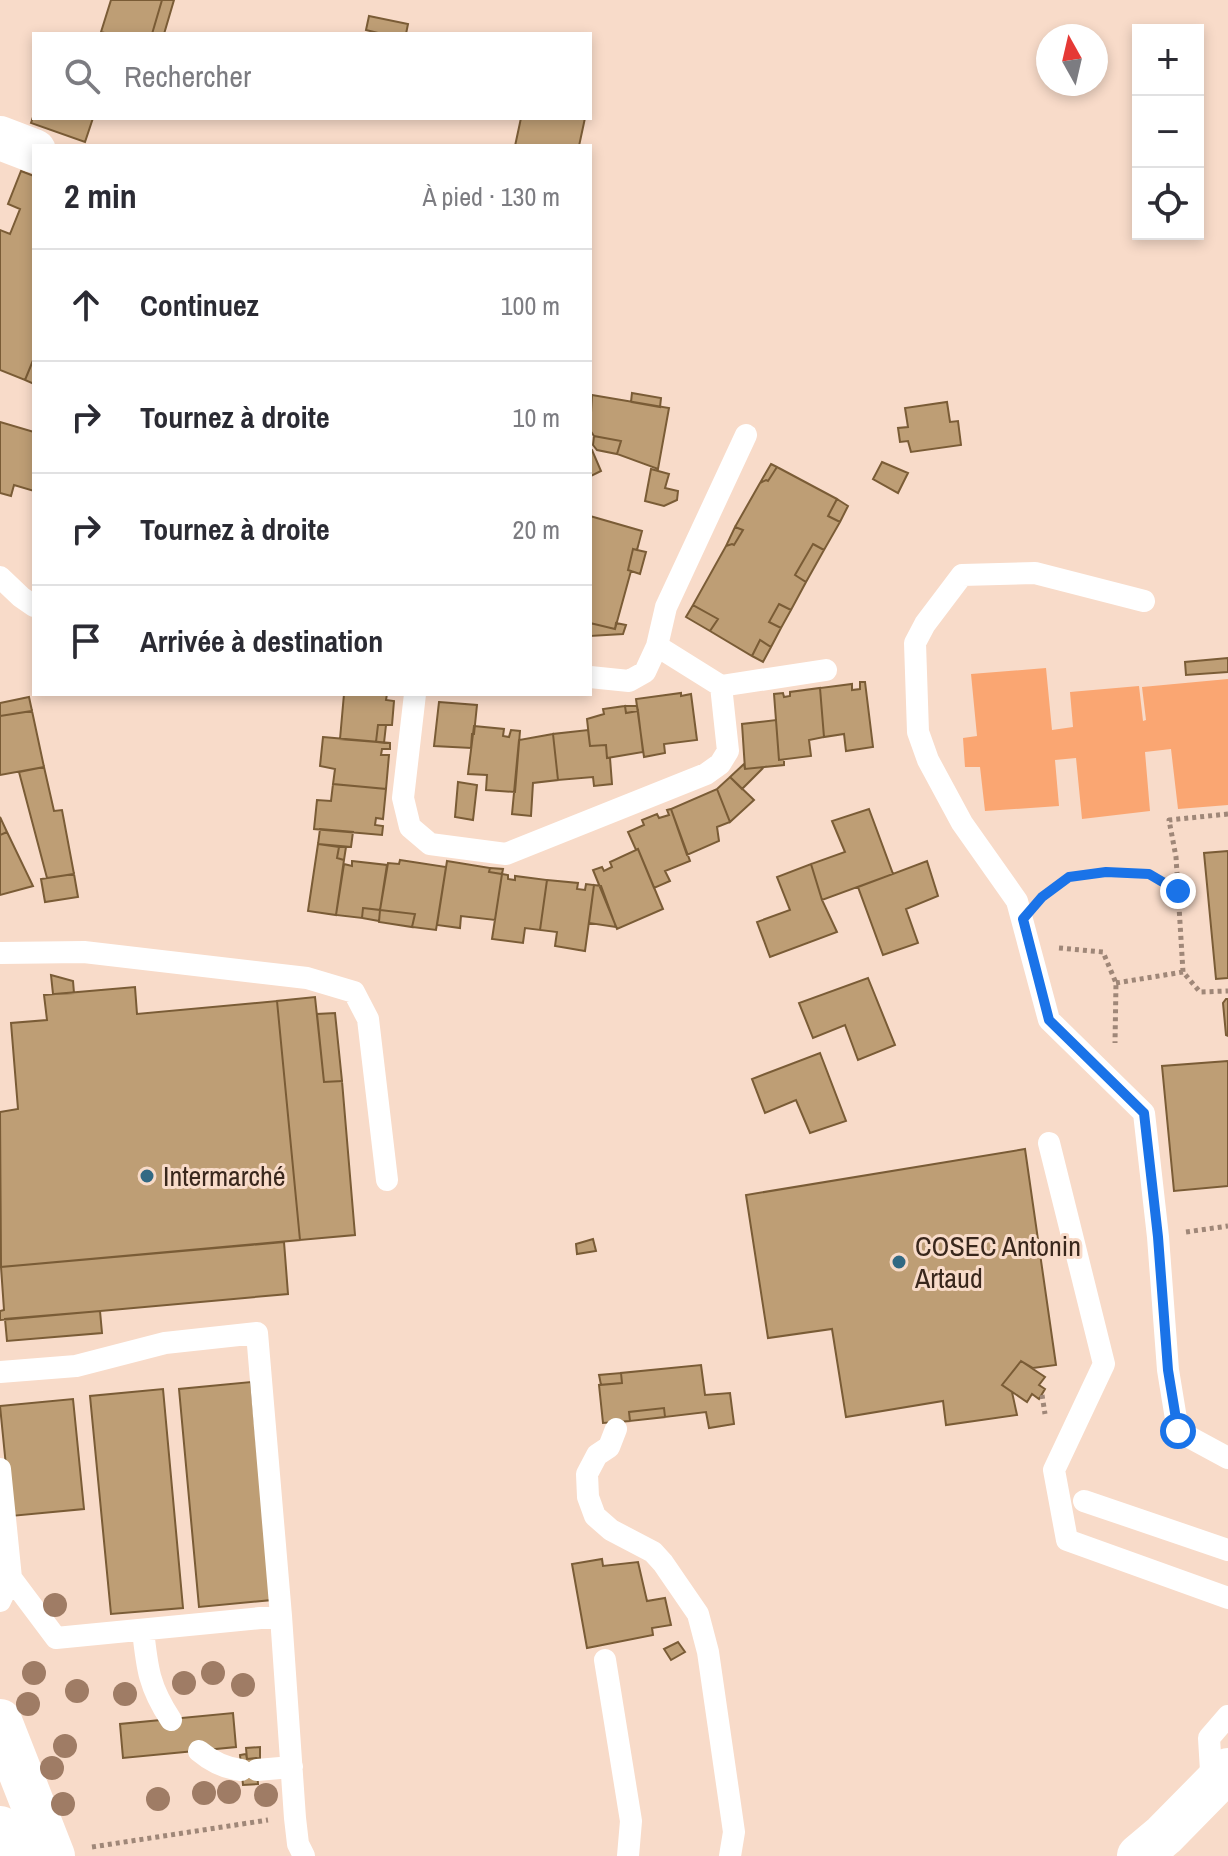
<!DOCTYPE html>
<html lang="fr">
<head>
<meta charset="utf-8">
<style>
	body { margin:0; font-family:"Archivo Narrow",sans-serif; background:#f7f7f7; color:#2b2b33 }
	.controls { position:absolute; right:24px; top:24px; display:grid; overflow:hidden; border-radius:0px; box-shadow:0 4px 12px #0003 }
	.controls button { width:72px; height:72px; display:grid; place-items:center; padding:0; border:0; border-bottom:2px solid #e1e1e2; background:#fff; color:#2b2b33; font:40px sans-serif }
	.compass { position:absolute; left:1036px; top:24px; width:72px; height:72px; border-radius:50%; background:#fff; box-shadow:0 4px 12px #0003; rotate:352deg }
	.stop { position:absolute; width:24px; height:24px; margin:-18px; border:6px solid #1a73e8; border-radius:50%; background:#fff }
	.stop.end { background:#1a73e8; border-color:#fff; box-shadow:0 2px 8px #0008 }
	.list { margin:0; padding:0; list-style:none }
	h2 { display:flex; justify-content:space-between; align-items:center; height:104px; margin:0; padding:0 32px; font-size:34px }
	h2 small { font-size:26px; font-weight:400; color:#7c7c81 }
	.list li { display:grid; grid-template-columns:52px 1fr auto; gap:24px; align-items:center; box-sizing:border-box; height:112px; padding:0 32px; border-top:2px solid #e1e1e2 }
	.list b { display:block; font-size:30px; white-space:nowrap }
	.list em { font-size:26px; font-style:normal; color:#7c7c81 }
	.icon { flex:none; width:44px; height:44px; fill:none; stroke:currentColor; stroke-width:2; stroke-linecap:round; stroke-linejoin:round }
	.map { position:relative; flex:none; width:1228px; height:1856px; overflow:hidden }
	.search { position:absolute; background:#fff; box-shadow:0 4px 12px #0003; left:32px; top:32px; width:560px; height:88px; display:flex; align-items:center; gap:20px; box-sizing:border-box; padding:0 28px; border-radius:0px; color:#7c7c81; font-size:30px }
	.panel { position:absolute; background:#fff; box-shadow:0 4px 12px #0003; left:32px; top:144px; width:560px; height:552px; border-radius:0px }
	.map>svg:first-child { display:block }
</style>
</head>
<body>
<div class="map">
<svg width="1228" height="1856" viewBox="0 0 1228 1856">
	<rect width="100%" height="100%" fill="#f8dbc9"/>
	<path fill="#faa672" d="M1046,668l6,62 21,-3 -3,-35 69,-6 4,35 3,-1 -4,-33 86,-8v126l-50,4 -7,-60 -26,3 5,59 -68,8 -6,-61 -21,2 4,46 -74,5 -5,-44h-15l-2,-29 14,-2 -6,-62z"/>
	<path fill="#be9e75" stroke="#7a5c36" stroke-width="2" d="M111,0h51l-10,34h-44l-7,-2z
		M162,0h12l-10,34h-12z
		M369,16l39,8 -2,10h-24l-16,-4z
		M34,114v4h59l-8,24 -54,-19z
		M521,118h64l-6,28h-64z
		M21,171l13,5v182l-9,22 -25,-10v-140l10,4 10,-25 -12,-5z
		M34,358v26l-9,-4z
		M632,393l29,5 -1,9 -29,-5z
		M592,395l77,13 -11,61 -41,-15 4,-13 -27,-5 -4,-6z
		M947,402l3,20 8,-1 3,24 -50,7 -3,-11 -8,1 -2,-14 10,-1 -3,-19z
		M0,422l34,10v59l-20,-6 -3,11 -11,-3z
		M594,436l27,5 -4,13 -20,-4 -4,-5z
		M590,450h2l9,21 -10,5z
		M882,462l26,11 -10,20 -25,-14z
		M771,464l6,3 -9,14 -2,-1 -6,3z
		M777,467l60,32 -9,17 12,6 -16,28 -11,-6 -18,31 11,7 -15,28 -12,-6 -10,18 12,6 -10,19 -11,-7 -8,16 -42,-25 8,-12 -25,-14 33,-59 6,-2 2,1 9,-15 -8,-3 25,-44 6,-3 2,1z
		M651,469l18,5 -4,14 13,3 -1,9 -13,6 -19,-5z
		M837,499l11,7 -8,16 -12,-6z
		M590,516l52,15 -5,19 -4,-1 -5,21 3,1 -16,58 -25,-6z
		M735,527l8,3 -9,15 -2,-1 -6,2z
		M813,544l11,6 -18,32 -11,-7z
		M633,549l13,3 -6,22 -12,-4z
		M779,604l12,6 -10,18 -12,-6z
		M693,605l25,14 -8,12 -24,-14z
		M590,623l25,6 1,-6 10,2 -3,9 -33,2z
		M760,640l11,7 -8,15 -11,-6z
		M1228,658v14l-42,3 -1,-13z
		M860,682h5l8,65 -27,4 -2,-17 -20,3 -4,-49 32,-4v6l8,-1z
		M820,688l4,49 -15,3 2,16 -32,4 -5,-66 9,-1 1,4 6,-1v-4z
		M681,693v3l10,-2 6,46 -33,4 1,9 -21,4 -8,-58z
		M344,694h43l-1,6 8,1 -2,24h-14l-2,17 -36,-3z
		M29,697l3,14 -32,5v-13z
		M439,702l38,3 -3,29h-2l-1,14 -37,-2z
		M625,706l1,7 12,-2 5,41 -36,6 -1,-13 -16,1 -3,-27 17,-5 -1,-5z
		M625,706h12l1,5 -12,2z
		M32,711l12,56 -44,8v-59z
		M776,720l3,40h5v5l-39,4 -3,-45z
		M378,725h8l-2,18 -8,-1z
		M474,726l30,3 -1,7 6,1 2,-7 9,1 -5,61 -29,-2 1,-15 -19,-1z
		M588,730l2,16 16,-1 1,13h3l2,26 -18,2 -1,-9 -35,3 -5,-46z
		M553,734l5,46 -25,3 -2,33 -19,-2 7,-74z
		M323,737l67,6v6h-8l-1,6h8l-3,34 -53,-5 2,-15 -15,-3z
		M744,764l1,5 19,-2 -22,22 -12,-12z
		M44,767l10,44 8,-1 12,64 -27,4 -28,-106z
		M730,777l24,23 -24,22 -13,-33z
		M458,782l19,3 -4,35 -18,-3z
		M333,784l53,5 -3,30 -7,-1 -1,7 8,1 -1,9 -68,-6 3,-29 14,1z
		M717,789l13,33 -13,5 2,14 -32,14 -16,-46z
		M671,809l19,52 -25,10 5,10 -16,7 -16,-39 -2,1 -8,-18 16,-7 -2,-5 15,-6 2,4 10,-3 -2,-5z
		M869,809l24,65 -71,26 -11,-36 34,-12 -13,-31z
		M0,817l7,15 -7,3z
		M320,829l33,3 -2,15 -33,-3z
		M7,832l26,54 -33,9v-60z
		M318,844l21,3 -2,11 7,2 -8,55 -28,-4z
		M339,847h7l-2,13 -7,-2z
		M638,849l25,60 -46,20 -24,-59 9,-3 2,4 8,-4 -2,-5z
		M1228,851v127l-12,1 -12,-126z
		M400,860l46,7 -10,63 -24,-3 3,-13 -35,-4 8,-47 11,1z
		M352,861l35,4 -7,45 -17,-2 -1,10 -26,-3 8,-51 8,2z
		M447,861l43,7 -1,4 13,2 -7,46 -34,-4 -1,12 -23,-3z
		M927,861l11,35 -32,13 12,34 -35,12 -25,-68z
		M811,864l11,36 15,32 -67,25 -13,-35 33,-12 -13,-33z
		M490,868l13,1 -1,5 -13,-2z
		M74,874l4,23 -33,5 -4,-23z
		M502,874l6,1v4l7,1v-4l32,4 -7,50 -15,-2 -2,15 -31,-4z
		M547,880l31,3 -1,6 8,1 1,-6 8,1 -9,66 -30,-5 2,-14 -17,-2z
		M594,885l7,1 15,41 -27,-4z
		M363,908l17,2 -1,11 -17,-3z
		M380,910l35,4 -3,13 -33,-5z
		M51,975l22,6 1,12 -21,1z
		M868,978l27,67 -37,15 -13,-35 -32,13 -14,-35z
		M135,987l2,27 140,-13 23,239 -299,27 -1,-155 18,-3 -7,-86 36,-3 -3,-25z
		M315,997l9,85 18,-1 13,154 -55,5 -23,-239z
		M1226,999h2v37l-2,-1 -3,-32z
		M335,1013l7,68 -18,1 -7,-68z
		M820,1053l26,68 -36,12 -14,-33 -31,13 -13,-34z
		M1228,1061v125l-54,5 -12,-125z
		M1025,1149l31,216 -23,3 -12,-7 -19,24 10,7 5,23 -71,10 -3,-24 -97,16 -14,-88 -64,9 -22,-143z
		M593,1239l3,12 -19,3 -1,-10z
		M284,1242l4,52 -288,26v-9l4,-1 -3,-43z
		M100,1311l2,22 -95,8 -2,-22z
		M1021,1361l24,16 -6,8 6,4 -6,10 -7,-5 -5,8 -25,-17z
		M701,1365l4,30 25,-2 4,31 -25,4 -3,-16 -41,5 -1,-9 -35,4 1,9 -27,2 -4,-38 23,-2 -1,-10z
		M621,1373l1,10 -21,2 -2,-10z
		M251,1382l21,218 -73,7 -20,-218z
		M163,1389l20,219 -72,6 -21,-218z
		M73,1399l11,110 -73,7 -11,-110z
		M664,1408l1,9 -35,4 -1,-9z
		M602,1559l1,7 35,-4 9,39 18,-3 6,27 -19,3 1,7 -66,13 -15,-84z
		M678,1642l7,10 -14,8 -7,-11z
		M233,1713l3,34 -113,11 -3,-34z
		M260,1747v11l-13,1 -1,-11z
		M246,1754l1,5 9,-1 2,26 -15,1 -3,-30z"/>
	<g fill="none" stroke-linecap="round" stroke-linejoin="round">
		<path stroke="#9f8778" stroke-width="5" stroke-dasharray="4 4" stroke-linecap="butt" d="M1228,814l-59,6 7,37 7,115 17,20 28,-1
			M1046,894l23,-17 37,-5 43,2 29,16
			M1059,948l44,4 13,31 -1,60
			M1116,983l67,-11
			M1186,1232l42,-6
			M1042,1395l3,19
			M92,1847l176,-27"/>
		<path stroke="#fff" stroke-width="22" d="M0,577l21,20 13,9
			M1144,601l-109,-28 -73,2 -37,49 -10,19 3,89 10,28 34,63 55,78 32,119 95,93 14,124 10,133 10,61 50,27
			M590,677l39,4 16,-9 12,-26 9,-39 80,-172
			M721,686l105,-16
			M415,694l-12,104 7,29 20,17 76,10 200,-80 14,-10 8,-13 -7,-65 -64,-40
			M0,953l84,-1 223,26 47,14 14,27 19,161
			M1049,1143l55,221 -50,106 13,70 161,58
			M0,1372l76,-6 89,-23 92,-10 24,283 14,202 3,26 6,12
			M616,1429l-7,18 -12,8 -10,19 1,23 7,19 16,14 42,22 10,11 35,51 10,38 26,180 -4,24
			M0,1469l11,109 -11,23
			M1084,1501l144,49
			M11,1578l45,60 225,-22
			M143,1630c4,38 6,57 28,90
			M605,1660l26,161 -3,35
			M199,1751c13,11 25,17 42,19
			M257,1770l35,-3
			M1212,1787l-3,-49 19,-22"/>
		<path stroke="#fff" stroke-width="44" d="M0,138l34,13"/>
		<path stroke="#fff" stroke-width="44" d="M0,1721l53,135
			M0,1828l11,28
			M1139,1856l25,-21 64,-65"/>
	</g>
	<g fill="#9f7c65">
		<circle cx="55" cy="1605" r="12"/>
		<circle cx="34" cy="1673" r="12"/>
		<circle cx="213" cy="1673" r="12"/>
		<circle cx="184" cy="1683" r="12"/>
		<circle cx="243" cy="1685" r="12"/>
		<circle cx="77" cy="1691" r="12"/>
		<circle cx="125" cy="1694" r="12"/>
		<circle cx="28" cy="1704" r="12"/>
		<circle cx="65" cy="1746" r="12"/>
		<circle cx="52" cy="1768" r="12"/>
		<circle cx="229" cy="1792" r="12"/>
		<circle cx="204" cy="1793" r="12"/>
		<circle cx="266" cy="1795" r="12"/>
		<circle cx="158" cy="1799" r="12"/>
		<circle cx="63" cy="1804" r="12"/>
	</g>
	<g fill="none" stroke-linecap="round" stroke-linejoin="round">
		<path stroke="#1a73e8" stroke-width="10" d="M1178,1431l-10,-61 -10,-133 -14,-124 -95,-93 -26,-101 19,-22 27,-20 37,-5 43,2 29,17"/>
	</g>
	<g fill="#326983" stroke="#f8dbc9" stroke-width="3">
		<circle cx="147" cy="1176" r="8"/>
		<circle cx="899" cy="1262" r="8"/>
	</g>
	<g text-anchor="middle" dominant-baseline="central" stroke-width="6" stroke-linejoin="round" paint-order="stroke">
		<g font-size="28" fill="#39271c" stroke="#f8dbc9" text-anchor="start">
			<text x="163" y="1176">Intermarché</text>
			<text x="915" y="1246">COSEC Antonin<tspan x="915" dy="32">Artaud</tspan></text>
		</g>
	</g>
</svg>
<div class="controls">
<button>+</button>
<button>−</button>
<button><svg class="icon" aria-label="locate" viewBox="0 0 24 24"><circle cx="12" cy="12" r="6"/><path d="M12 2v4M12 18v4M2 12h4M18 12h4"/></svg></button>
</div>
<svg class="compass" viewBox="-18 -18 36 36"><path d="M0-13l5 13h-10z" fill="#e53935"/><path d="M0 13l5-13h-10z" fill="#7c7c81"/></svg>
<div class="stop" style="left:1178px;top:1431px"></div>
<div class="stop end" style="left:1178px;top:891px"></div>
<div class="search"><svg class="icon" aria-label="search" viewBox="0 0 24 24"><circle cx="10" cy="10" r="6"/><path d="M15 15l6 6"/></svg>Rechercher</div>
<section class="panel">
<h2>2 min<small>À pied · 130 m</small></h2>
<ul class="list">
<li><svg class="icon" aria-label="ahead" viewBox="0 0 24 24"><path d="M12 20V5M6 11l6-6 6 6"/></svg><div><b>Continuez</b></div><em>100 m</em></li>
<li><svg class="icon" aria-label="right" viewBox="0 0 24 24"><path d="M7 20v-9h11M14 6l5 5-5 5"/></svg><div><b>Tournez à droite</b></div><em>10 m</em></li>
<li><svg class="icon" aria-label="right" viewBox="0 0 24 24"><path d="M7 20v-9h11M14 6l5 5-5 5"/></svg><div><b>Tournez à droite</b></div><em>20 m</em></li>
<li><svg class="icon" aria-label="arrive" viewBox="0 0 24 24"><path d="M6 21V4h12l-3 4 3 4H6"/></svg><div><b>Arrivée à destination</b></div></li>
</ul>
</section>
</div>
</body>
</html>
